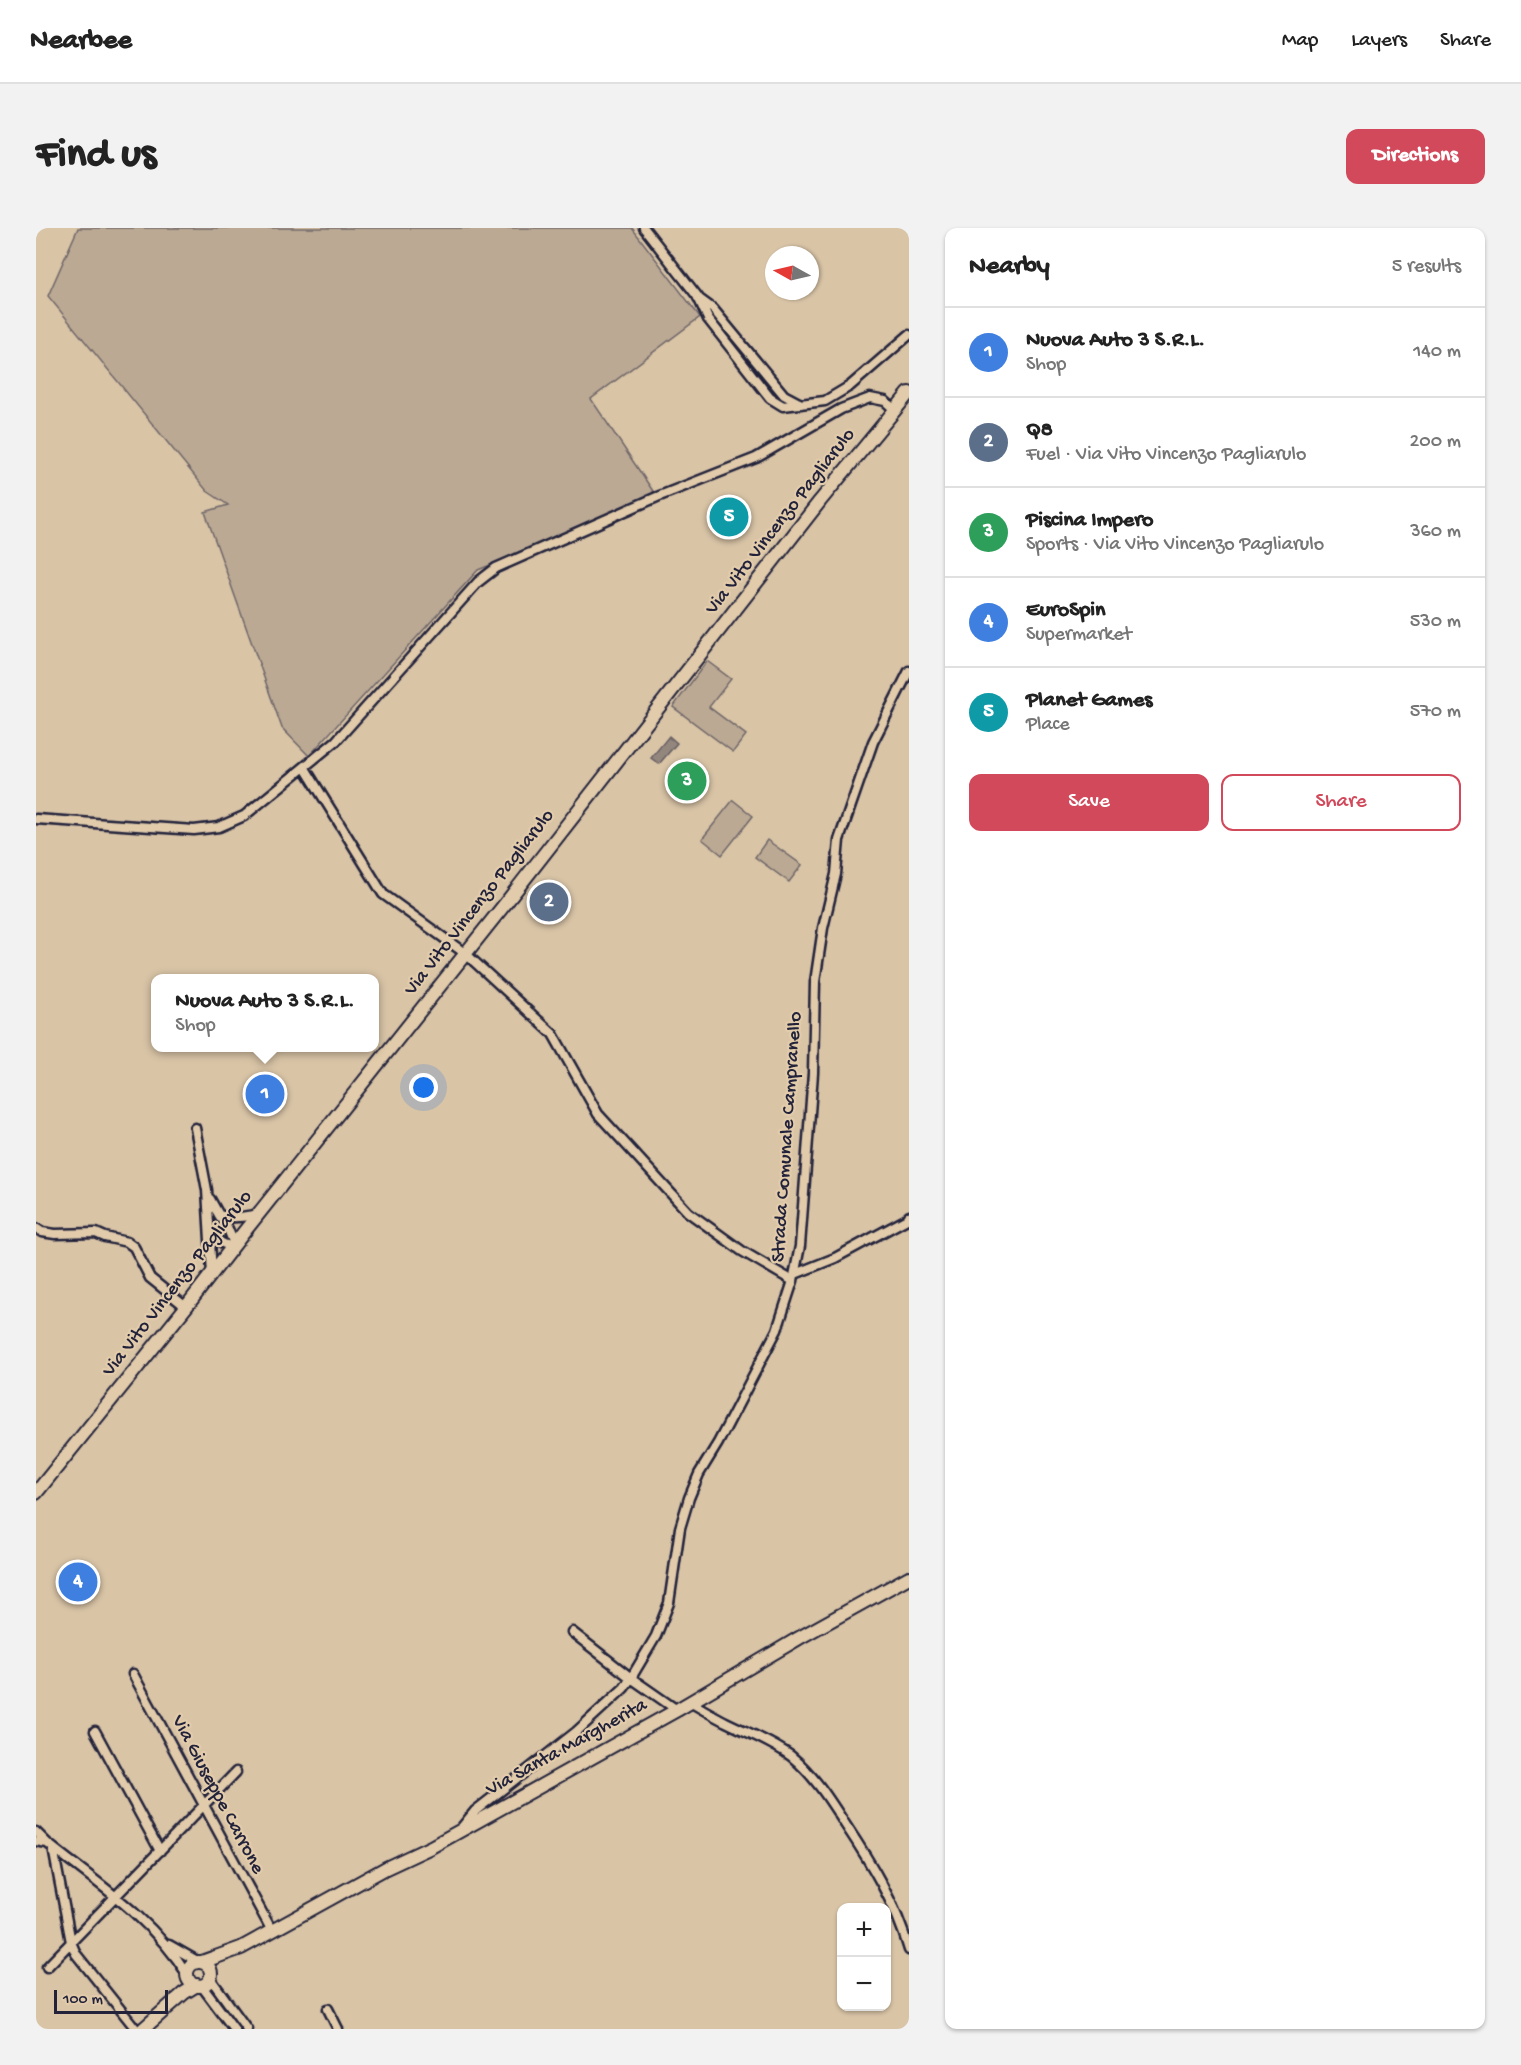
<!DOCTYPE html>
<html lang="en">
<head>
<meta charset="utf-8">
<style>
	body { margin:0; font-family:"Gochi Hand",sans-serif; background:#f2f2f2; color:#222 }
	.controls { position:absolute; right:18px; bottom:18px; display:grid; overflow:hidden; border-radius:12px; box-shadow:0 2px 4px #0004 }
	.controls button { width:54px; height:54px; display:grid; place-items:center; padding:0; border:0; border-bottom:2px solid #e0e0e0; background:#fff; color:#222; font:30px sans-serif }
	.compass { position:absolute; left:729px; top:18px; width:54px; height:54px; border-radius:50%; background:#fff; box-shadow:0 2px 4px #0004; rotate:278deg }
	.scale { position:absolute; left:18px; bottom:15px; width:114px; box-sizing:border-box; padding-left:6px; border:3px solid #22223b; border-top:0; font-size:16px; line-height:21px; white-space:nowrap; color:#22223b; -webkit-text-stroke:4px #e1cbaa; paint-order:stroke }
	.you { position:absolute; left:388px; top:860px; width:21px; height:21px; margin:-15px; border:4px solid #fff; border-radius:50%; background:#1a73e8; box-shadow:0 0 0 9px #1a73e833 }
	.badge { display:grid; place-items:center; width:39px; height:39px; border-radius:50%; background:#d1495b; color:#fff; font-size:20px; font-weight:700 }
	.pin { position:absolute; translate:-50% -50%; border:3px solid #fff; box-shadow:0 2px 6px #0006 }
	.popup { position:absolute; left:115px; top:746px; width:228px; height:78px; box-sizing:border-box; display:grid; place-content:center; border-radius:12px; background:#fff; filter:drop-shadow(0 2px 4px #0005); font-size:20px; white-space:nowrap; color:#767676 }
	.popup b { font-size:22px; color:#222 }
	.popup::after { content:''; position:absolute; left:50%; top:100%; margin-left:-12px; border:12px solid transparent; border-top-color:#fff }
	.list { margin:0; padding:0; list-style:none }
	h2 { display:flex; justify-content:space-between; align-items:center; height:78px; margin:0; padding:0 24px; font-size:26px }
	h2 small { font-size:20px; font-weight:400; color:#767676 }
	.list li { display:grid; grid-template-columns:39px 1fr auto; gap:18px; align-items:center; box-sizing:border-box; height:90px; padding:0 24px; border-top:2px solid #e0e0e0 }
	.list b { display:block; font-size:22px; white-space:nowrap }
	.list p { margin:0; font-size:20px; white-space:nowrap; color:#767676 }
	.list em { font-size:20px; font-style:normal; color:#767676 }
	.actions { display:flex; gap:12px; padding:18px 24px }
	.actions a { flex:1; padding:14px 0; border:2px solid #d1495b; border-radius:12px; text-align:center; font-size:21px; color:#d1495b }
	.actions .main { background:#d1495b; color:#fff }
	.map { position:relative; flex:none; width:873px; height:1801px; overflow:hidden; border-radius:12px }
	header { display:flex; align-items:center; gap:36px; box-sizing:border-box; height:84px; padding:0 30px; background:#fff; border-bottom:2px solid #e0e0e0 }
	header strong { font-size:28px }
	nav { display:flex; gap:33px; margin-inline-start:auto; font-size:21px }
	.intro { display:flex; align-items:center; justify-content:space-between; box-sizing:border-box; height:144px; padding:0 36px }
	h1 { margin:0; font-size:42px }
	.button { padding:15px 27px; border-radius:12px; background:#d1495b; color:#fff; font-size:21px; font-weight:700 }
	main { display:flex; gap:36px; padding:0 36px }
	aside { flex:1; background:#fff; border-radius:12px; box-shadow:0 2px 4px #0004 }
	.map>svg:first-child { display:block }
</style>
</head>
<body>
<header>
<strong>Nearbee</strong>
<nav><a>Map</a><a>Layers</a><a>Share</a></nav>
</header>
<div class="intro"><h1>Find us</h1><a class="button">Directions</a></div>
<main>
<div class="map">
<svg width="873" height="1801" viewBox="0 0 873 1801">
	<defs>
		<pattern id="water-ripples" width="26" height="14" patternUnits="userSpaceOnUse" patternTransform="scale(1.5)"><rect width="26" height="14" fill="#93867d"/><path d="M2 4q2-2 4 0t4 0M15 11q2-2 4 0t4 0" fill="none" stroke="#786d68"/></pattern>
	</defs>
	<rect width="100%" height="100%" fill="#d9c4a6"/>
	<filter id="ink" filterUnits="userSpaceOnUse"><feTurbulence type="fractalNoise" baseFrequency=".0167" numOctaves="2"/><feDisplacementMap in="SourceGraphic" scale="12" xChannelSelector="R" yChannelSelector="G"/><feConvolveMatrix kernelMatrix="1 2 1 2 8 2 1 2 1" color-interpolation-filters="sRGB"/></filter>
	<g filter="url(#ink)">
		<path fill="#bba994" stroke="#6e6668" stroke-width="1.5" d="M42,0h554l68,89 -109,82 66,98 -179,73 -169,186 -27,-28 -77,-216 23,-7 -21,-14 -159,-195z
			M671,433l24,18 -22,28 37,28 -13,17 -60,-45z
			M697,572l20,16 -31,39 -20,-16z
			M731,612l35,25 -13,17 -34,-25z"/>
		<path fill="url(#water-ripples)" stroke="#665e63" stroke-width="1.5" d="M633,508l8,7 -18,21 -8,-6z"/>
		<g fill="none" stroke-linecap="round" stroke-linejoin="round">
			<defs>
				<path id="street" d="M608,0l54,69 10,22 62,79 13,8 42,-5 25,-15 59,-51
					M662,70l15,11 71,86 17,9
					M269,540l78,126 83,60 87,80 45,80 90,98 54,39 51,30
					M0,591l158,11 25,-3 25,-11 92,-75 142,-159 18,-14 161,-71 99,-39 85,-49 29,-11 15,3 10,9
					M159,900l12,62 5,84
					M174,971l9,16c13,4 25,2 39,-1
					M183,987l9,14 6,15
					M0,1000l6,4 13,2 41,-1 9,4 22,5 7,5 16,31 36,29
					M175,1002c5,11 10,13 21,17
					M759,1046l40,-16 72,-39 2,-3
					M536,1404l59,46 46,32
					M97,1446l139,257
					M654,1474c12,7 24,14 36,20 22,11 45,19 65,34 23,19 38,43 54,68 26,39 51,80 64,126
					M59,1503l65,120
					M426,1599l13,-16 101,-79 48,-44 7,-10 25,-42 13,-33 11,-75 9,-30 10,-24 19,-31 59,-113 16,-49 7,-35 13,-173 2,-91 8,-54 13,-54 3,-34 34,-98 36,-71
					M0,1604l11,11 -11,-2
					M11,1615c50,40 106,76 140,131
					M17,1620l18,94 5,12 60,75
					M133,1717l30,17
					M11,1739l189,-195
					M174,1750l37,51
					M165,1757l33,44
					M292,1781l10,20"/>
				<path id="secondary" d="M0,1265l150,-186 58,-75 261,-328 315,-403 89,-108
					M166,1734l39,-14 145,-80 45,-21 246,-137 122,-72 110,-61
					M151 1746a12 12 0 1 1 24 0a12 12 0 1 1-24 0Z
					M107,1801l41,-36 13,-8"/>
			</defs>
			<use href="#street" stroke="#22223b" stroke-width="13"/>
			<use href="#secondary" stroke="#22223b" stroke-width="16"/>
			<use href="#street" stroke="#e1cbaa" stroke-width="8"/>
			<use href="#secondary" stroke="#e1cbaa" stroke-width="12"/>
		</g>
	</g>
	<g text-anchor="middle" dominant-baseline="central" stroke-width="4.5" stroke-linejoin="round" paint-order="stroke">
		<g font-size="20" fill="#22223b" stroke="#e1cbaa">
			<text transform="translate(745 294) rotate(-52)">Via Vito Vincenzo Pagliarulo</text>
			<text transform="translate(444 675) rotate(-52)">Via Vito Vincenzo Pagliarulo</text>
			<text transform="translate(752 909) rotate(-86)">Strada Comunale Campranello</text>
			<text transform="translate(142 1056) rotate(-52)">Via Vito Vincenzo Pagliarulo</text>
			<text transform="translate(531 1520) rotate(-29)">Via Santa Margherita</text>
			<text transform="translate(181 1567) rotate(62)">Via Giuseppe Carrone</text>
		</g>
	</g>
</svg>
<div class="controls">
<button>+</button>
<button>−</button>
</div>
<svg class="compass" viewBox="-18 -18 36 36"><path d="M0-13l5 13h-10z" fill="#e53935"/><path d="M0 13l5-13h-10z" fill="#767676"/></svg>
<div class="scale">100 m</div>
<div class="you"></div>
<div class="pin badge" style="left:229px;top:866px;background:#3f7fe0">1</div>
<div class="popup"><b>Nuova Auto 3 S.R.L.</b>Shop</div>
<div class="pin badge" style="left:513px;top:674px;background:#5c6f8a">2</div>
<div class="pin badge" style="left:651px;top:553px;background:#2e9e5b">3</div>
<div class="pin badge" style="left:42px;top:1354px;background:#3f7fe0">4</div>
<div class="pin badge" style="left:693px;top:289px;background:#0f9aa8">5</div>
</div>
<aside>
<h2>Nearby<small>5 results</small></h2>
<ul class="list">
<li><span class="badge" style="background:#3f7fe0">1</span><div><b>Nuova Auto 3 S.R.L.</b><p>Shop</p></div><em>140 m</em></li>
<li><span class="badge" style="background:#5c6f8a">2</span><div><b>Q8</b><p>Fuel · Via Vito Vincenzo Pagliarulo</p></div><em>200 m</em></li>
<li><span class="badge" style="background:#2e9e5b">3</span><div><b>Piscina Impero</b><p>Sports · Via Vito Vincenzo Pagliarulo</p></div><em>360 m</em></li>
<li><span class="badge" style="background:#3f7fe0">4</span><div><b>EuroSpin</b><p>Supermarket</p></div><em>530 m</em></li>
<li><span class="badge" style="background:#0f9aa8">5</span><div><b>Planet Games</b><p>Place</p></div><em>570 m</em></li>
</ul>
<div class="actions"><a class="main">Save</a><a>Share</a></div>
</aside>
</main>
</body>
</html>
